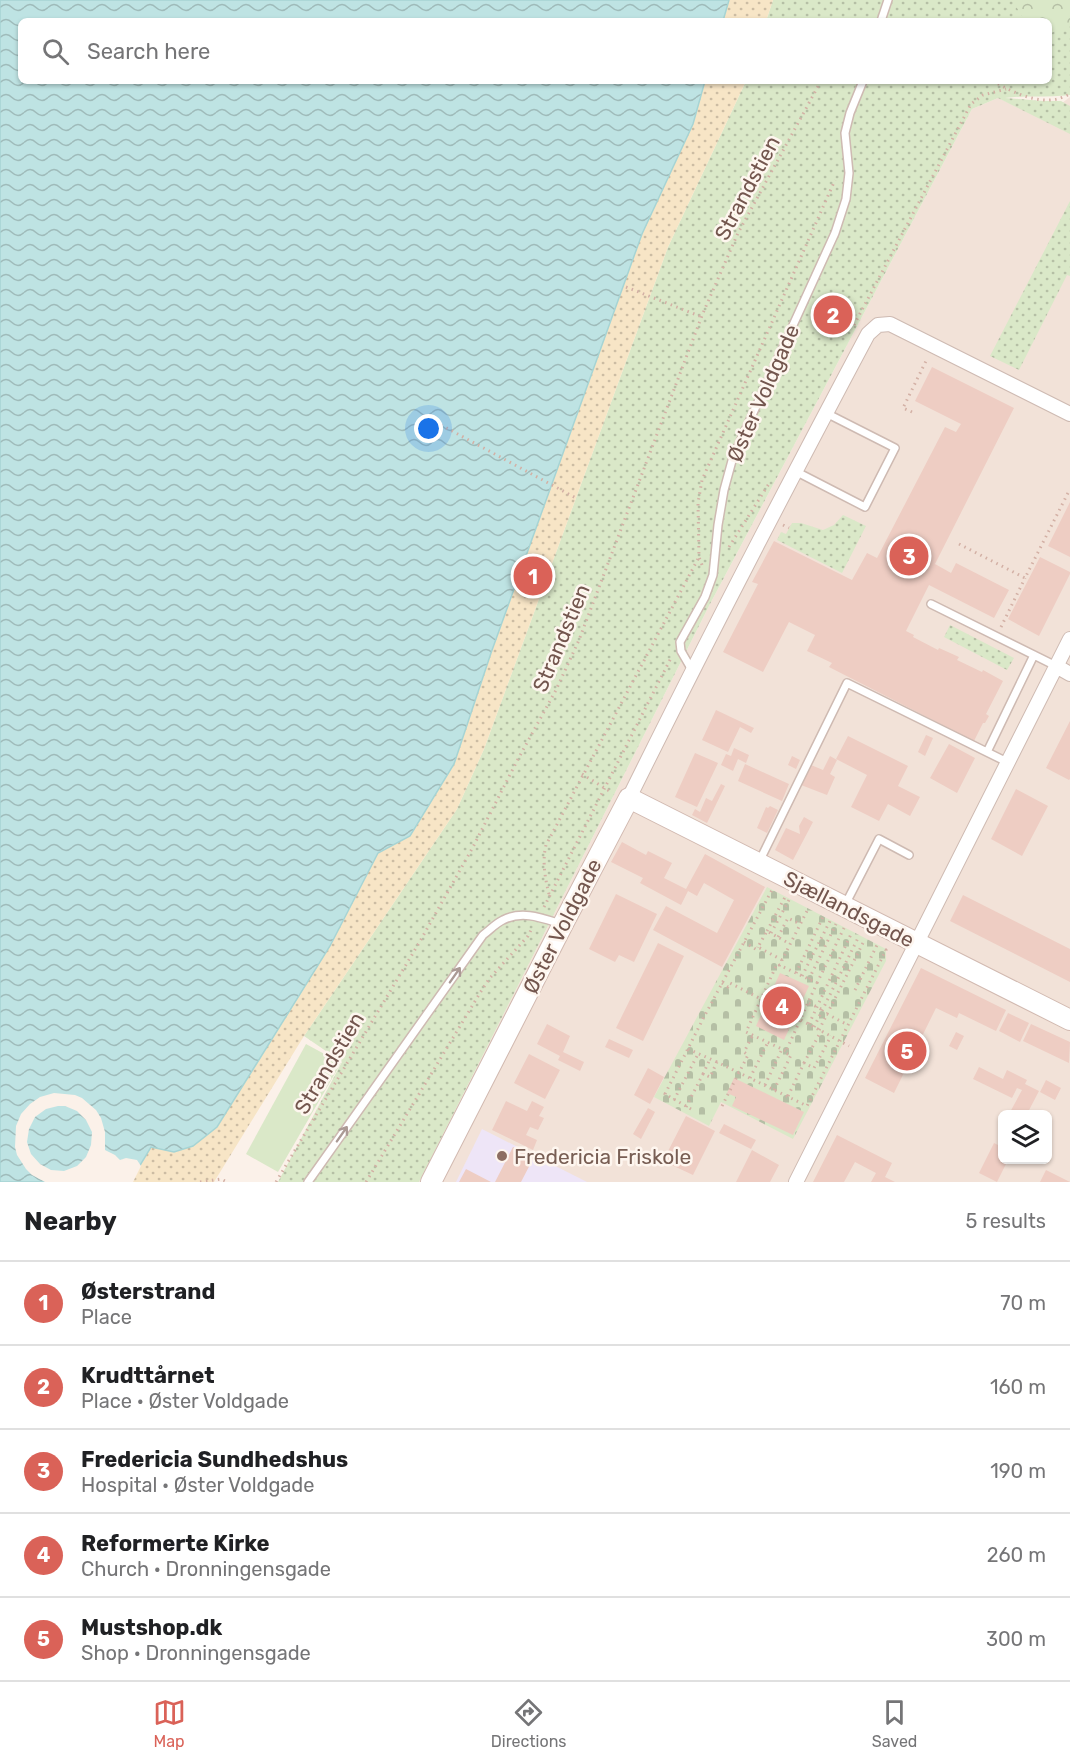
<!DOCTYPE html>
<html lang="en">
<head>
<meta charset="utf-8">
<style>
	body { margin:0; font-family:Rubik,sans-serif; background:#f2f2f2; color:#202124 }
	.controls { position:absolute; right:18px; bottom:18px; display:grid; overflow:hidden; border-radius:9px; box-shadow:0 2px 4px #0004 }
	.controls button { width:54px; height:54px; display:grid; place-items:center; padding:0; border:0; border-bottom:2px solid #e0e0e0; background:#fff; color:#202124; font:30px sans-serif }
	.you { position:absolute; left:429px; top:429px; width:21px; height:21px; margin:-15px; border:4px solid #fff; border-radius:50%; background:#1a73e8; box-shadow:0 0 0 9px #1a73e833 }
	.badge { display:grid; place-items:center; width:39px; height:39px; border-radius:50%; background:#da6258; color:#fff; font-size:20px; font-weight:700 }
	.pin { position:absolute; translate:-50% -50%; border:3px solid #fff; box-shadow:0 2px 6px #0006 }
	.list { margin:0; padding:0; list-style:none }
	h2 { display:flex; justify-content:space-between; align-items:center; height:78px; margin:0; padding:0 24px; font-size:26px }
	h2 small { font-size:20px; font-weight:400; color:#757577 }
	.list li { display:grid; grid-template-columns:39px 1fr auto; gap:18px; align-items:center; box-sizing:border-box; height:84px; padding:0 24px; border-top:2px solid #e0e0e0 }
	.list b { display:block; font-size:22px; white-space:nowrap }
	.list p { margin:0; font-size:20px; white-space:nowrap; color:#757577 }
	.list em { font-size:20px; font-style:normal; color:#757577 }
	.icon { flex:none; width:33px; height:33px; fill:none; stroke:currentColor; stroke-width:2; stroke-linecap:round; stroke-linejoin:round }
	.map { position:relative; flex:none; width:1070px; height:1182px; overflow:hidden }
	.search { position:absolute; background:#fff; box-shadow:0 2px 4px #0004; left:18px; right:18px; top:18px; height:66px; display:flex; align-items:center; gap:15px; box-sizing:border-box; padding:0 21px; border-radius:9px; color:#757577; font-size:22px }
	.sheet { height:498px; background:#fff }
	nav { display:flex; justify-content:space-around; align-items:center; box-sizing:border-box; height:84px; border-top:2px solid #e0e0e0; background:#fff; font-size:16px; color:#757577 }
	nav a { display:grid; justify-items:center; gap:3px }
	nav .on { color:#da6258 }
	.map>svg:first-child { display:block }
</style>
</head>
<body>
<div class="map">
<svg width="1070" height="1182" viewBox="0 0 1070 1182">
	<defs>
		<pattern id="grass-dots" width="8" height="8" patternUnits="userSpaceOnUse" patternTransform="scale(1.5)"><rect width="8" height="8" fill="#dae8c8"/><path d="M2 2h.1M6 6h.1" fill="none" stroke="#b5bfa5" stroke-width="1.8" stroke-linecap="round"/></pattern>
		<pattern id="forest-crowns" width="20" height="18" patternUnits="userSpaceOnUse" patternTransform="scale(1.5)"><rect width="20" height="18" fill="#dae8c8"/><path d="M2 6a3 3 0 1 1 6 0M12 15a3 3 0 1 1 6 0" fill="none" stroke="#b5bfa5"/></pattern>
		<pattern id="sand-dots" width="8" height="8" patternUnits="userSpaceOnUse" patternTransform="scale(1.5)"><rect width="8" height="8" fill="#f7e5c6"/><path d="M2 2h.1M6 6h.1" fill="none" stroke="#ccbca3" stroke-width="1.8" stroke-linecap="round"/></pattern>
		<pattern id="cemetery-stones" width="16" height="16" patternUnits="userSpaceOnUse" patternTransform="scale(1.5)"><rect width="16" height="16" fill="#dae8c8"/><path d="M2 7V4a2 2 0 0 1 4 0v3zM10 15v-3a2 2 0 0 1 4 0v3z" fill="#b5bfa5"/></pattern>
		<pattern id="water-waves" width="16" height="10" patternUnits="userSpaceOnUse" patternTransform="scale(1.5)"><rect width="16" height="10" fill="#bee3e3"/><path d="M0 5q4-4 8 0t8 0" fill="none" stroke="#9fbbba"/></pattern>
	</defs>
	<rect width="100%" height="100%" fill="#fbf1e9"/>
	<path fill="#f2e2d8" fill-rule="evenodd" d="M1070,97v1085h-651l291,-578 262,-495 26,-11 44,20zM1002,1114h46v46h-46z"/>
	<path fill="#eee5f7" d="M482,1129l105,53h-131z"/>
	<path fill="url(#grass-dots)" d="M773,0h297v95c-22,3 -44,0 -65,3l38,3h18l9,5v28l-72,-36 -26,11 -262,495 -291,578h-141l64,-120 -38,-26 153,-227 27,-60 184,-502 78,-166h303v-60h-283z
		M1070,201v75l-3,-1 -48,95 -29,-14z
		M843,515l23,11 -24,47 -65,-33 4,-8 5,2 6,-11h9l22,7 11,-5z
		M950,625l64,33 -7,12 -63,-33z"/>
	<path fill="url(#forest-crowns)" d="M1012,0h58v24l-21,10v-13h-24z"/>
	<path fill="url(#sand-dots)" d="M729,0h44l-7,21h-43z
		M705,81h41l-78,166 -184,502 -27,60 -153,227 -90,146h-84l21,-35 179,-201 48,-93 32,-17 44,-72 37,-111 151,-419 51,-110z"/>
	<path fill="url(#cemetery-stones)" d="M767,887l119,62v12l-93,178 -72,-37 -12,24 -55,-29z"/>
	<path fill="#dae8c8" d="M306,1044l35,19 -63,109 -32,-18z"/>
	<path fill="url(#water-waves)" stroke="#a6d4d4" stroke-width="1.5" d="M0,0h729l-6,21h-702v60h684l-12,43 -51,110 -151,419 -37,111 -44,72 -32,17 -48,93 -113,181 -24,19 -19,6 -23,-5 -21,35h-130z"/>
	<path fill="#fbf1e9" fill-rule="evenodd" d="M54,1093l21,2 7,3 14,12 5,8 4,14v18l10,5 5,5 6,-2 11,2 4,6 -8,16h-88l-13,-7 -6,-6 -9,-14 -2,-8 1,-21 5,-12 9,-10 10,-7zM58,1106h7l12,5 9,9 6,12 -1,13 -5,12 -9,9 -13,5 -13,-1 -11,-6 -9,-10 -4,-12 2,-13 6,-12 11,-8z"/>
	<path fill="#eecdc3" d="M828,301l19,8 -9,20 -19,-8z
		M932,367l82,41 -79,156 16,9 5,-10 53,27 -15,28 -65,-33 -23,46 8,4 -1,2 25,13 1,-2 20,9 -2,3 25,12 1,-2 20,11 -17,33 3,2 -4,7h-2l-9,18 -145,-74 3,-4 -25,-12 8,-16 -26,-13 -26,50 -40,-20 35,-68 -6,-2 22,-41 78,39 15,-27 10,5 68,-131 11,5 5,-8 -46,-23z
		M1070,502v55l-22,-11z
		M1040,557l30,15v2l-31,62 -31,-17z
		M716,710l38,18 -3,5 -11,-6 -12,25 -26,-12z
		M1070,721v58l-1,1 -23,-12z
		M926,735l7,3 -8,18 -7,-4z
		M848,736l60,30 -10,20 22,11 -10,19 -22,-12 -9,17 -28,-14 16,-32 -31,-16z
		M949,744l26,14 -18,35 -27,-15z
		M734,748l15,7 -3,8 -8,-4 -5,12 -12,-6 5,-11 5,2z
		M695,753l23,10 -21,44 -22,-10z
		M792,756l8,4 -4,9 -8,-4z
		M830,756l7,4 -7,14 5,3 -8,18 -26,-10 10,-20 12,5z
		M745,764l44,20 -7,17 -44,-20z
		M721,784l4,2 -18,37 -15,-8 3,-6 5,3 6,-14 6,3z
		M1016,789l32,17 -26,50 -31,-17z
		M770,806l8,4 -11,23 -10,-5 9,-21 2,1z
		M804,817l9,5 -20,38 -18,-10 11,-22 14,6 -1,-8z
		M622,842l24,13 2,-4 24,12 -8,15 22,11 19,-35 60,33 -43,80 -69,-37 13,-24 51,27 17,-33 -30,-17 -7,13 -9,-5 -7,14 -41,-22 3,-5 -32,-16z
		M616,894l41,20 -23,48 -15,-7 -4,7 -26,-13z
		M963,895l107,54v33l-120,-61z
		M658,943l26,13 -41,85 -27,-13z
		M921,968l85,42 -10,21 -37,-18 -2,5 -21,-10 -42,85 -29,-15z
		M780,973l29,13 -25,54 -28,-14z
		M1008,1013l21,10 -9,19 -21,-11z
		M547,1024l23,12 -7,16 21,10 -4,9 -22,-11 2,-4 -23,-12z
		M1031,1024l39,18 -1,21 -46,-22z
		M956,1032l8,4 -7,14 -8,-4z
		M609,1039l24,11 -4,8 -24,-11z
		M529,1054l31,16 -15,29 -31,-16z
		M979,1067l24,12 4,-9 20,10 -2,4 14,7 -12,23h-18l13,-24 -5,-2 -5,10 -39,-19z
		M648,1068l16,9 -14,27 -16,-9z
		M734,1078l70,34 -11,23 -61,-29 4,-9 -9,-4z
		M1046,1080l15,8 -6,12 -15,-8z
		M506,1101l21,10 5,-10 12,6 -5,9 5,2 -6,12 -8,-3 -4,8 11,5 -4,10 -41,-20z
		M648,1108l7,4 -14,27 -8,-5z
		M686,1116l29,15 -22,44 -30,-14z
		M724,1124l32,16 -5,9 -32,-16z
		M837,1135l55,28 -7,14 10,5h-24l5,-9 -21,-11 -11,20h-31z
		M994,1143l8,4v13h6l-11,22 -18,-9z
		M513,1147l21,10 -13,25h-26z
		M752,1150l27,15 -9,17h-34z
		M466,1169l25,13h-32z
		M1046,1170l24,12h-30z"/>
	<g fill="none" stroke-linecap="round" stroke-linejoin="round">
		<defs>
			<path id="lane" d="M881,21l7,-21
				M795,471l70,36 30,-59 -69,-35
				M931,604l125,62
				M692,670l-11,-19 -1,-9 25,-45 8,-22 5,-50 6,-35 9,-33 102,-224 11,-34 3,-26 -4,-40 5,-20 13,-32
				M987,752l47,-97
				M759,862l88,-179 160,79
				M845,905l34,-66 30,16
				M308,1182l175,-247c7,-5 13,-12 20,-15 19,-10 39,-2 58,4"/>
			<path id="street" d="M1056,666l14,8
				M629,798c77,-156 157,-310 239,-464l10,-9 12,-1 180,90
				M796,1182l274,-543"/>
			<path id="secondary" d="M431,1182l132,-258 66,-126 441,222"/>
		</defs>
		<use href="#lane" stroke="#cebab2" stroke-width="10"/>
		<use href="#street" stroke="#cebab2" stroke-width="16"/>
		<use href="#secondary" stroke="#d1b9b0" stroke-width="22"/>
		<path stroke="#d3b0a5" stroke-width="3" stroke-dasharray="1.5 4.5" stroke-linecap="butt" d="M993,81c17,10 43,23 64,18 4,-1 9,-3 13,-5
			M626,287l76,30
			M854,325l117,-221 12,-9 23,-6
			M912,412l-9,-4 24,-49
			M441,425l135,73
			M783,525l6,3
			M959,544l66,34 45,-89
			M729,547l41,-65
			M702,565l-3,-8 -1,-54 4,-23 133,-300
			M1001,627l24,-49
			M582,774l29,18
			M549,894c-4,-16 -7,-33 -3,-49l153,-288
			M544,907l128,-251
			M767,931l18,-34
			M771,933l18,-33
			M778,937l10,-19 12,6
			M744,942l13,8 1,-3
			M782,960l-24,-13 9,-16 23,13
			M779,966l29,-57
			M796,973l27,-56
			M802,976l28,-55
			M809,979l27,-55
			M722,983l6,4 2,-4 31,16
			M817,983l27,-55
			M855,990l22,-45
			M809,1003l14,7
			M827,1014l21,11
			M801,1020l48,26
			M809,1024l43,-92
			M814,1027l45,-91
			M819,1030l46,-91
			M688,1049l29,13
			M804,1063l17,-32
			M703,1074l7,-15
			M750,1078l18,-36
			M765,1085l17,-36
			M774,1090l17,-35 -6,-2 1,-2 -40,-19 31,-68 40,19 -31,68
			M788,1096l16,-33 10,5 17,-32
			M674,1100l24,-46
			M722,1106l26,-51 -4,-3 9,-17
			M686,1107l17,-33 7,3 7,-15 90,44 79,-156 -3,-2
			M691,1109l-26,-15 40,-79 67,-125 2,1
			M200,1182l21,-3 6,3
			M276,1182l143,-239 54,-96 44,-86 39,-71 23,-50 124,-327 35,-80 83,-152
			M366,1182l114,-189 9,-14 39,-43 4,-8"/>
		<use href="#lane" stroke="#fff" stroke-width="7"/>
		<use href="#street" stroke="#fff" stroke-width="14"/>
		<use href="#secondary" stroke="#fff" stroke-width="20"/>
	</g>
	<defs><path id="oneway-shaft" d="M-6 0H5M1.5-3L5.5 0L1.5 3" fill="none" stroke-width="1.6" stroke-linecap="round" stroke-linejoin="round" transform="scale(1.5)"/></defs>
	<g stroke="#ab9a95">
		<use href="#oneway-shaft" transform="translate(455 975) rotate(-55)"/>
		<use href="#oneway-shaft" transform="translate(342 1134) rotate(-55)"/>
	</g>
	<circle fill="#8d6e63" stroke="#fef6ef" stroke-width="2" cx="502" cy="1156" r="6"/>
	<g text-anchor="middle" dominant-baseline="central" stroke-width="5" stroke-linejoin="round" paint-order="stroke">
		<g font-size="21" fill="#73564e" stroke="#fef6ef">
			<text transform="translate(747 188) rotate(-62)">Strandstien</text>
			<text transform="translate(763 393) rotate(-66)">Øster Voldgade</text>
			<text transform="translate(561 638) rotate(-67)">Strandstien</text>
			<text transform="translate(849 909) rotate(27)">Sjællandsgade</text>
			<text transform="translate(562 926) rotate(-63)">Øster Voldgade</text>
			<text transform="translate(329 1063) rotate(-59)">Strandstien</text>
		</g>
		<g font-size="21" fill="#785e54" stroke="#fef6ef" text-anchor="start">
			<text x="514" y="1156">Fredericia Friskole</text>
		</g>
	</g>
</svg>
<div class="controls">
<button><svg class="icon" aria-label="layers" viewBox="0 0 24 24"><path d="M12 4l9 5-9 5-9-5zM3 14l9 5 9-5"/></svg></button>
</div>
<div class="you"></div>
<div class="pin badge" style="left:533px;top:576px">1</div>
<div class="pin badge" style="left:833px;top:315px">2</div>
<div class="pin badge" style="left:909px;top:556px">3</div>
<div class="pin badge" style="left:782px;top:1006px">4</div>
<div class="pin badge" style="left:907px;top:1051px">5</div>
<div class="search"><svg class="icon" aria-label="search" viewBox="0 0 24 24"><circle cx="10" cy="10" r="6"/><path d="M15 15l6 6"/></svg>Search here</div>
</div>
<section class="sheet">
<h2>Nearby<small>5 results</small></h2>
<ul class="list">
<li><span class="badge">1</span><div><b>Østerstrand</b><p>Place</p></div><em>70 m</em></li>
<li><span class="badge">2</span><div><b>Krudttårnet</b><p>Place · Øster Voldgade</p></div><em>160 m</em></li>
<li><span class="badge">3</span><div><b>Fredericia Sundhedshus</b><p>Hospital · Øster Voldgade</p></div><em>190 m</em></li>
<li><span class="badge">4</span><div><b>Reformerte Kirke</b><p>Church · Dronningensgade</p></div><em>260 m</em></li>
<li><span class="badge">5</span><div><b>Mustshop.dk</b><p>Shop · Dronningensgade</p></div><em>300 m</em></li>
</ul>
</section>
<nav>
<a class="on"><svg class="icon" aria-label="map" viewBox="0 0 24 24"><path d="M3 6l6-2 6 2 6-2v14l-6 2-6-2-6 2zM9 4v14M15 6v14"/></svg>Map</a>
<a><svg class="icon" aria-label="directions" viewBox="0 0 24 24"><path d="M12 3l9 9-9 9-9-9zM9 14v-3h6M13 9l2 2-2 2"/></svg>Directions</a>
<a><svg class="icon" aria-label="saved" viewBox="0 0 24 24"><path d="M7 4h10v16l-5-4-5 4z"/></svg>Saved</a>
</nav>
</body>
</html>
